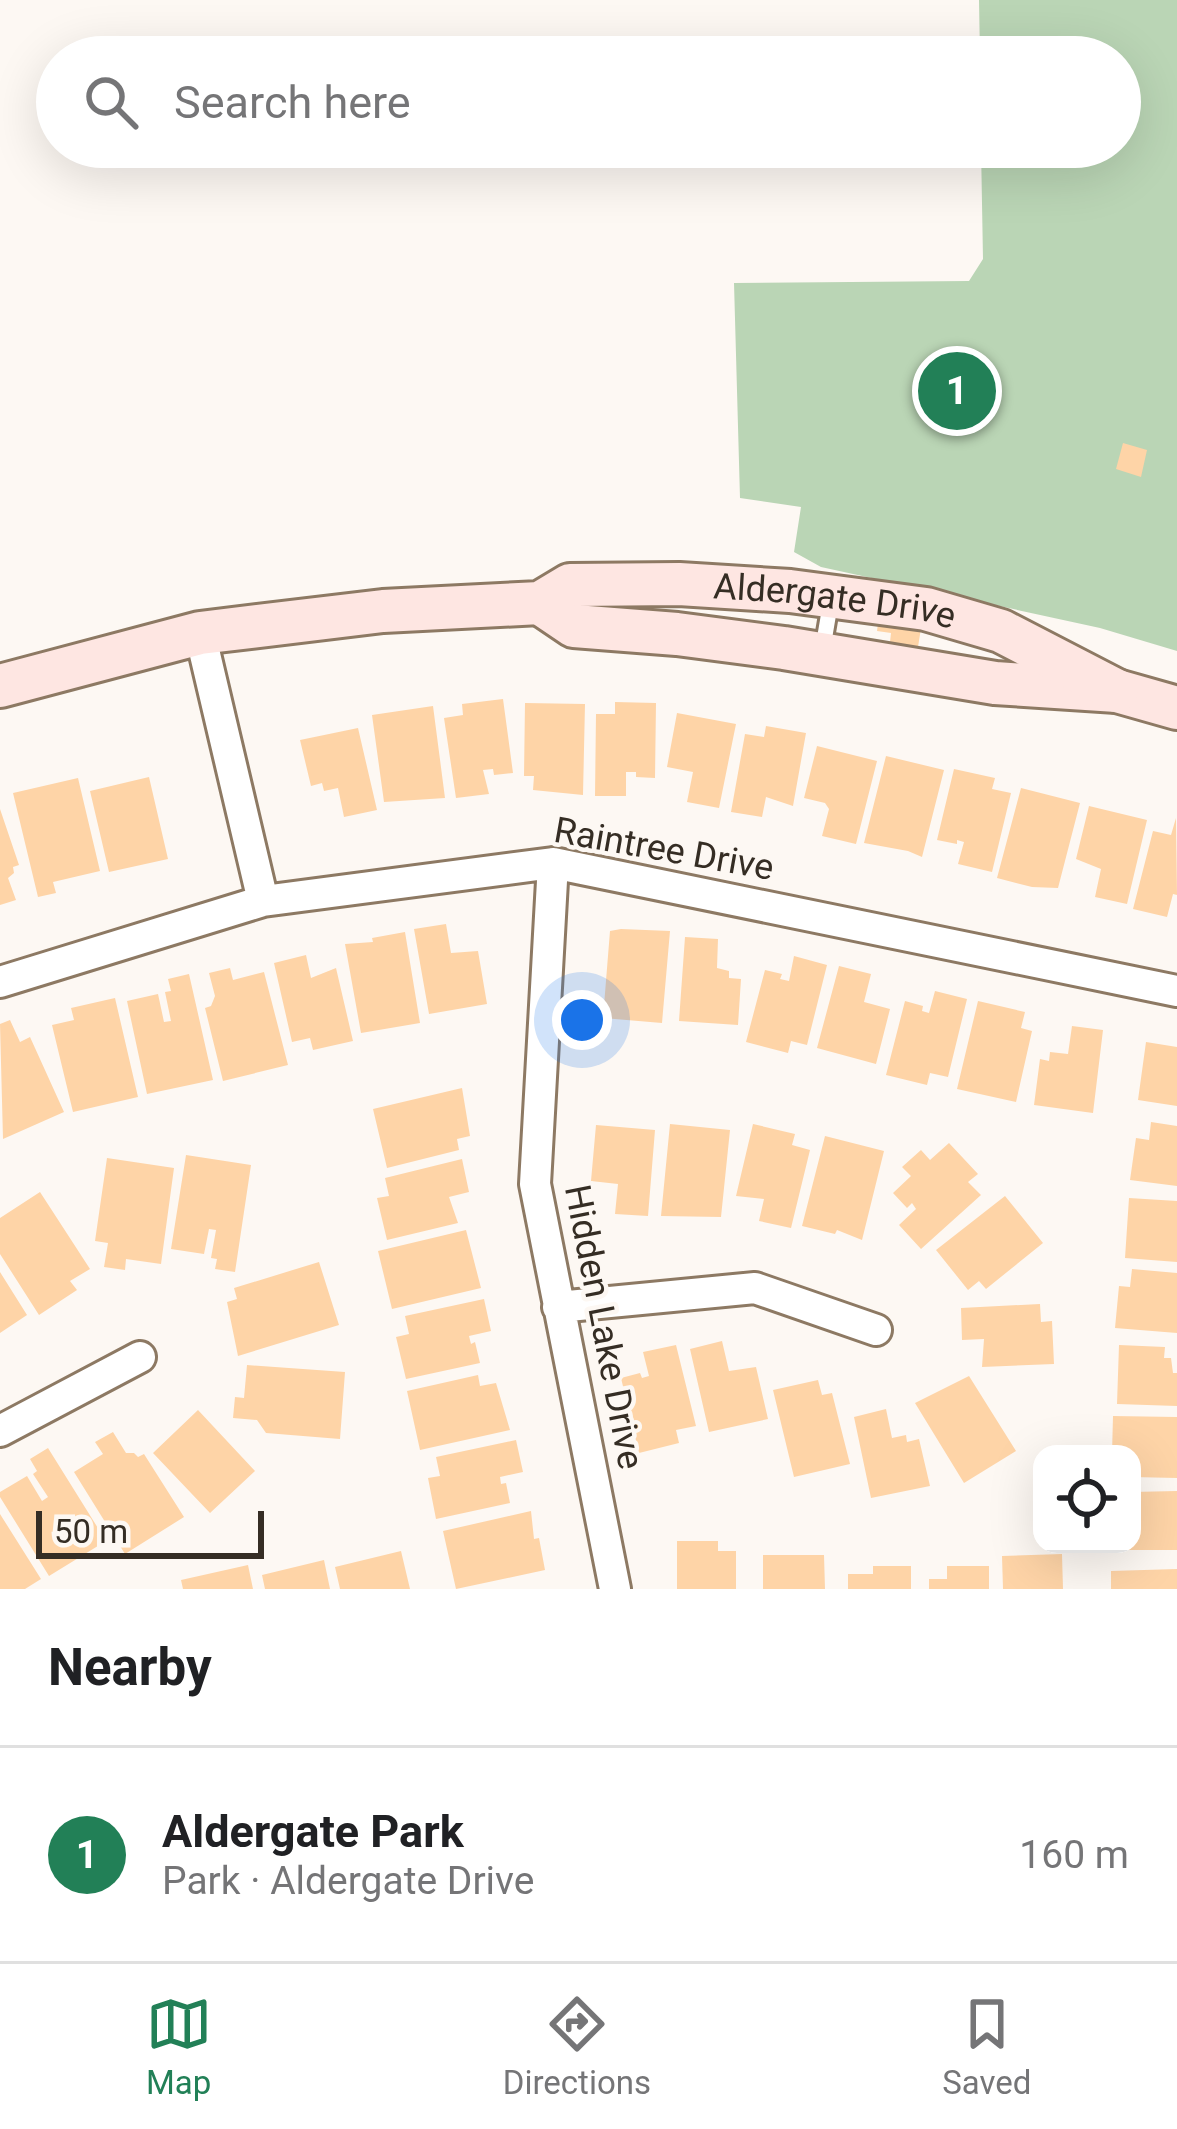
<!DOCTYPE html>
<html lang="en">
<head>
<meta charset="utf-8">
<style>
	body { margin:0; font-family:Roboto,sans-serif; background:#f6f6f6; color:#202124 }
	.controls { position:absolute; right:36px; bottom:36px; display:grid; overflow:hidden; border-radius:24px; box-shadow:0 12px 48px #0002 }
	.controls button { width:108px; height:108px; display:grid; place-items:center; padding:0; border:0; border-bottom:3px solid #e0e0e0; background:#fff; color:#202124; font:60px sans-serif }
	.scale { position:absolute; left:36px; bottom:30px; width:228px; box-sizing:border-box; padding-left:12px; border:6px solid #352d24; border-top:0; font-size:33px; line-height:42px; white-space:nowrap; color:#352d24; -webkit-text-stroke:9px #fdf8f3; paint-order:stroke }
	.you { position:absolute; left:582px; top:1020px; width:42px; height:42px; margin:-30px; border:9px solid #fff; border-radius:50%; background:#1a73e8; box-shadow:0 0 0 18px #1a73e833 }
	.badge { display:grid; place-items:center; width:78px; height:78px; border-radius:50%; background:#228057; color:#fff; font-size:39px; font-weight:700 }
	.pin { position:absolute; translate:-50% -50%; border:6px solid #fff; box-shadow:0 3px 12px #0006 }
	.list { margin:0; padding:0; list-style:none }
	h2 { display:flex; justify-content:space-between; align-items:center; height:156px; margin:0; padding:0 48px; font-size:51px }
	h2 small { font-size:39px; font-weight:400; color:#757577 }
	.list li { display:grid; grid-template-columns:78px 1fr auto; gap:36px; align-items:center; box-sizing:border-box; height:216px; padding:0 48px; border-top:3px solid #e0e0e0 }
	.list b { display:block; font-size:45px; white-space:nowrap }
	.list p { margin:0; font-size:39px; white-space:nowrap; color:#757577 }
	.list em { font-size:39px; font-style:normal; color:#757577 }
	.icon { flex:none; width:66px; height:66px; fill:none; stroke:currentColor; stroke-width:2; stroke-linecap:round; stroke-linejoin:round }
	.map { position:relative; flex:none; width:1177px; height:1589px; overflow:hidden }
	.search { position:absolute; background:#fff; box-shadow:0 12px 48px #0002; left:36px; right:36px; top:36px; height:132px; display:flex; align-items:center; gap:30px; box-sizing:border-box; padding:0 42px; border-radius:66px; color:#757577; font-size:45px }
	.sheet { height:372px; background:#fff }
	nav { display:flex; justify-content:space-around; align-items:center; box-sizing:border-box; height:168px; border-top:3px solid #e0e0e0; background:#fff; font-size:33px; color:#757577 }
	nav a { display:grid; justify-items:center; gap:6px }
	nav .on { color:#228057 }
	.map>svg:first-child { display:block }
</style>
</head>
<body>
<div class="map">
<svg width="1177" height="1589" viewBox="0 0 1177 1589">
	<rect width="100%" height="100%" fill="#fdf8f3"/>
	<path fill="#bad5b5" d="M979,0h198v651l-77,-23 -279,-61 -27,-15 7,-45 -61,-9 -6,-215 235,-2 14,-22 -2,-112h139v-90h-140z"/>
	<path fill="#fed4a7" d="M1123,443l24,7 -6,27 -25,-8z
		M879,616l43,6 -4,25 -28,-5 1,-9 -14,-2z
		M503,699l10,74 -19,2 -1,-6 -10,1 6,24 -33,4 -12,-80 19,-3 -1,-11z
		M615,702l41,1 -1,75 -19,-1v-5h-10v24h-31l1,-82h19z
		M525,703l60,1 -2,91 -50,-5 1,-14h-10z
		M433,706l12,92 -61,4 -12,-87z
		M677,713l59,11 -17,84 -32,-6 6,-30 -26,-5z
		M766,726l40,7 -13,73 -27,-9 -4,20 -31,-5 14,-78 19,3z
		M358,728l19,82 -33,7 -6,-29 -14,3 -2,-8 -11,3 -11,-46z
		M817,746l60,15 -21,83 -34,-8 7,-27 -4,-6 -21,-5z
		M886,756l58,14 -22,87 -14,-6 -44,-8z
		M954,769l41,9 -3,11 19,4 -19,79 -34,-8 6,-22 -7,-2v4l-20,-4z
		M149,777l19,82 -59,13 -19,-81z
		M78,778l22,93 -47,11 3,11 -18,4 -25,-104z
		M1021,788l59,15 -22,85 -26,-1 -35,-9z
		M1089,806l58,14 -20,84 -32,-7 6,-28 -25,-10z
		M0,809l19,56 -6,2 1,6 -6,5 8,22 -16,5z
		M1176,818l1,77 -4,-1 -6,23 -34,-8 20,-78 18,4z
		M446,924l5,29 27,-2 9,53 -58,10 -15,-85z
		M621,929l49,2 -8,92 -59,-5 7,-87z
		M405,932l15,91 -59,10 -16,-89 28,-2 -1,-4z
		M685,937l33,2 -1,29 12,3v7l12,1 -3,46 -59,-4z
		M306,955l5,23 25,-10 17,73 -40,9 -3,-12 -18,4 -18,-79z
		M794,956l33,9 -20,80 -16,-4 -3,12 -42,-11 19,-72 17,4 -2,5 9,2z
		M839,966l32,8 -7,28 26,7 -14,55 -59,-16z
		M230,968l3,12 31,-8 24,93 -65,16 -18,-73 6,-2 4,-10 -6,-23z
		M189,974l24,106 -66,14 -20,-93 31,-7 6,28 7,-1 -6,-29 6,-1 -3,-12z
		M935,991l32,8 -19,78 -18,-4 -3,12 -41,-10 19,-74 18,5 -1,5 7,2z
		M115,998l23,99 -65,15 -21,-87 22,-5 -3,-12z
		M978,1001l47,11 -4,16 11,3 -16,71 -59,-13z
		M10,1020l10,22 10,-5 34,75 -61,27 -3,-115z
		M1072,1026l31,4 -10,83 -59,-8 6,-46 9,2 1,-9 18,2z
		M1146,1042l31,5v59l-39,-6z
		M462,1088l8,48 -13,3 2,11 -72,18 -14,-59z
		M1151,1122l26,4v60l-47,-6 6,-42 13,2z
		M670,1124l60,6 -9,87 -60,-1z
		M753,1124l42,10 -3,11 18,5 -19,78 -32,-7 5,-22 -28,-3z
		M596,1125l59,5 -7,86 -33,-2 3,-30 -27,-3z
		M825,1136l59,15 -22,89 -25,-10 -2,4 -33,-8z
		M949,1143l29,31 -10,8 13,13 -60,54 -22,-24 17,-16 -4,-6 -5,5 -14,-15 18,-17 -9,-9 19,-17 9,10z
		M186,1155l65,10 -16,107 -20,-3 2,-10 -6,-1 5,-28 -7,-1 -5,25 -33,-5z
		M107,1158l67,10 -13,96 -35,-5 -1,11 -21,-3 4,-24 -13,-2z
		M462,1159l7,33 -20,5 9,26 -71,17 -10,-42 12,-2 -4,-18z
		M40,1192l50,77 -20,12 7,9 -38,25 -39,-61v-36z
		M1005,1196l38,47 -57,46 -7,-8 -11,9 -32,-40z
		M1129,1198l48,3v61l-52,-4z
		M466,1230l15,58 -89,21 -14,-58z
		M319,1262l20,63 -101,31 -11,-54 10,-3 -3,-11z
		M1132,1269l45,4v60l-62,-5 4,-42 11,1z
		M0,1272l27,43 -27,18z
		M484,1299l7,32 -22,5 2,8 4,-2 5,21 -74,16 -10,-42 13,-3 -4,-18z
		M1040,1304l1,18 11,-1 2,43 -72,3 2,-28 -22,1 -1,-32z
		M722,1341l7,30 27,-4 12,52 -59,13 -19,-83z
		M676,1345l20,81 -20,4 3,13 -40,10 -18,-75 19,-5 2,5 7,-2 -6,-24z
		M1119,1345l46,2 -1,11h7l2,15h4v33l-60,-2z
		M247,1365l98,7 -5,67 -74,-6 -9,-13 -24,-2 2,-21 9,1z
		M478,1375l2,11 16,-3 14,47 -90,20 -13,-59z
		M969,1376l47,75 -52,32 -49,-80z
		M818,1380l4,15 10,-2 18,71 -56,13 -21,-87z
		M886,1409l6,29 14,-3 1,7 12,-3 11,47 -59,12 -17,-81z
		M198,1410l57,61 -45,42 -57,-60z
		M1113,1416l64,1v61l-45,-1v-23h-20z
		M113,1432l13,21h8l4,4 6,-3 40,63 -59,37 -51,-82 29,-18 -8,-12z
		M516,1440l7,32 -23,5 1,7 5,-1 4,20 -74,16 -8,-41 12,-2 -4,-19z
		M48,1448l58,93 -57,35 -49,-79v-5l27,-16 15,25 6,-4 -15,-23 4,-3 -7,-12z
		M1177,1491v59h-53v-6h8v-52z
		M531,1511l3,28 5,-1 6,32 -89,19 -13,-58z
		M0,1514l41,65 -16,10h-25z
		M677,1541h41v10h18v38h-59z
		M401,1551l9,38h-70l-5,-22z
		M1062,1554l1,35h-60l-1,-33z
		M763,1555h61l1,34h-62z
		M324,1560l6,29h-65l-3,-14z
		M248,1565l5,24h-70l-2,-9z
		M873,1566h38v23h-63v-15h25z
		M947,1566h42v23h-60v-10h18z
		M1177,1569v20h-66v-18z"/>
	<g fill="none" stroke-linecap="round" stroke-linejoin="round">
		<defs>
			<path id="lane" d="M822,653l9,-53"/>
			<path id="street" d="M200,633l63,268
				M553,863l-18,321 80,405
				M0,982l263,-81 290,-38 624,128
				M558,1307l197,-19 121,42
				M0,1431l140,-74"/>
			<g id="secondary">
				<path d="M540,603l34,23 103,8 107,14 211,35 122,8 60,17"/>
				<path id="s1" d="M0,686l200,-53 183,-22 157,-8 30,-18 109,-1 111,7 136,18 75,22 116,60"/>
			</g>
		</defs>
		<use href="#lane" stroke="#8d7963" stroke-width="21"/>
		<use href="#street" stroke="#8d7963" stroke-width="36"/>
		<use href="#secondary" stroke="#8d7963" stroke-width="48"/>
		<use href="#lane" stroke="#fff" stroke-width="15"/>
		<use href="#street" stroke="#fff" stroke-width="30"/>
		<use href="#secondary" stroke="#fee6e2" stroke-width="42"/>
	</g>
	<g text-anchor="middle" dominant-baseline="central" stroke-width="9" stroke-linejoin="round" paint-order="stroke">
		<g font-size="36" fill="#352d24" stroke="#fdf8f3">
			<text stroke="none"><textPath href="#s1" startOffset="849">Aldergate Drive</textPath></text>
			<text transform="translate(664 849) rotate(10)">Raintree Drive</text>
			<text transform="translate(604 1327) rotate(79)">Hidden Lake Drive</text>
		</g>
	</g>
</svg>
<div class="controls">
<button><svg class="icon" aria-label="locate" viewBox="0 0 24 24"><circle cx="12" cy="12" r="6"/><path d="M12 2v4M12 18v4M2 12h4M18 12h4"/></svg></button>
</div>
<div class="scale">50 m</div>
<div class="you"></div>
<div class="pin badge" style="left:957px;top:391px">1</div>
<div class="search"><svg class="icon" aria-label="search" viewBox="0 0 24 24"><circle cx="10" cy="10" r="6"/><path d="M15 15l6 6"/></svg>Search here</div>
</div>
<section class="sheet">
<h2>Nearby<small></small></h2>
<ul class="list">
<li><span class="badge">1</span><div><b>Aldergate Park</b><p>Park · Aldergate Drive</p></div><em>160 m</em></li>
</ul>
</section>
<nav>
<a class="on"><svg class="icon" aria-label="map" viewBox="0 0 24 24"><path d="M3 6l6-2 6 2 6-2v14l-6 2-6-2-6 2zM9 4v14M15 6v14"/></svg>Map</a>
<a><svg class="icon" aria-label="directions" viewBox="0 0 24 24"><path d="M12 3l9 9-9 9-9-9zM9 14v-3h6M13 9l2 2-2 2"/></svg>Directions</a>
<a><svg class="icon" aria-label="saved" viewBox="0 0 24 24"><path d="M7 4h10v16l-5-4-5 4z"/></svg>Saved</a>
</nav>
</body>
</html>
